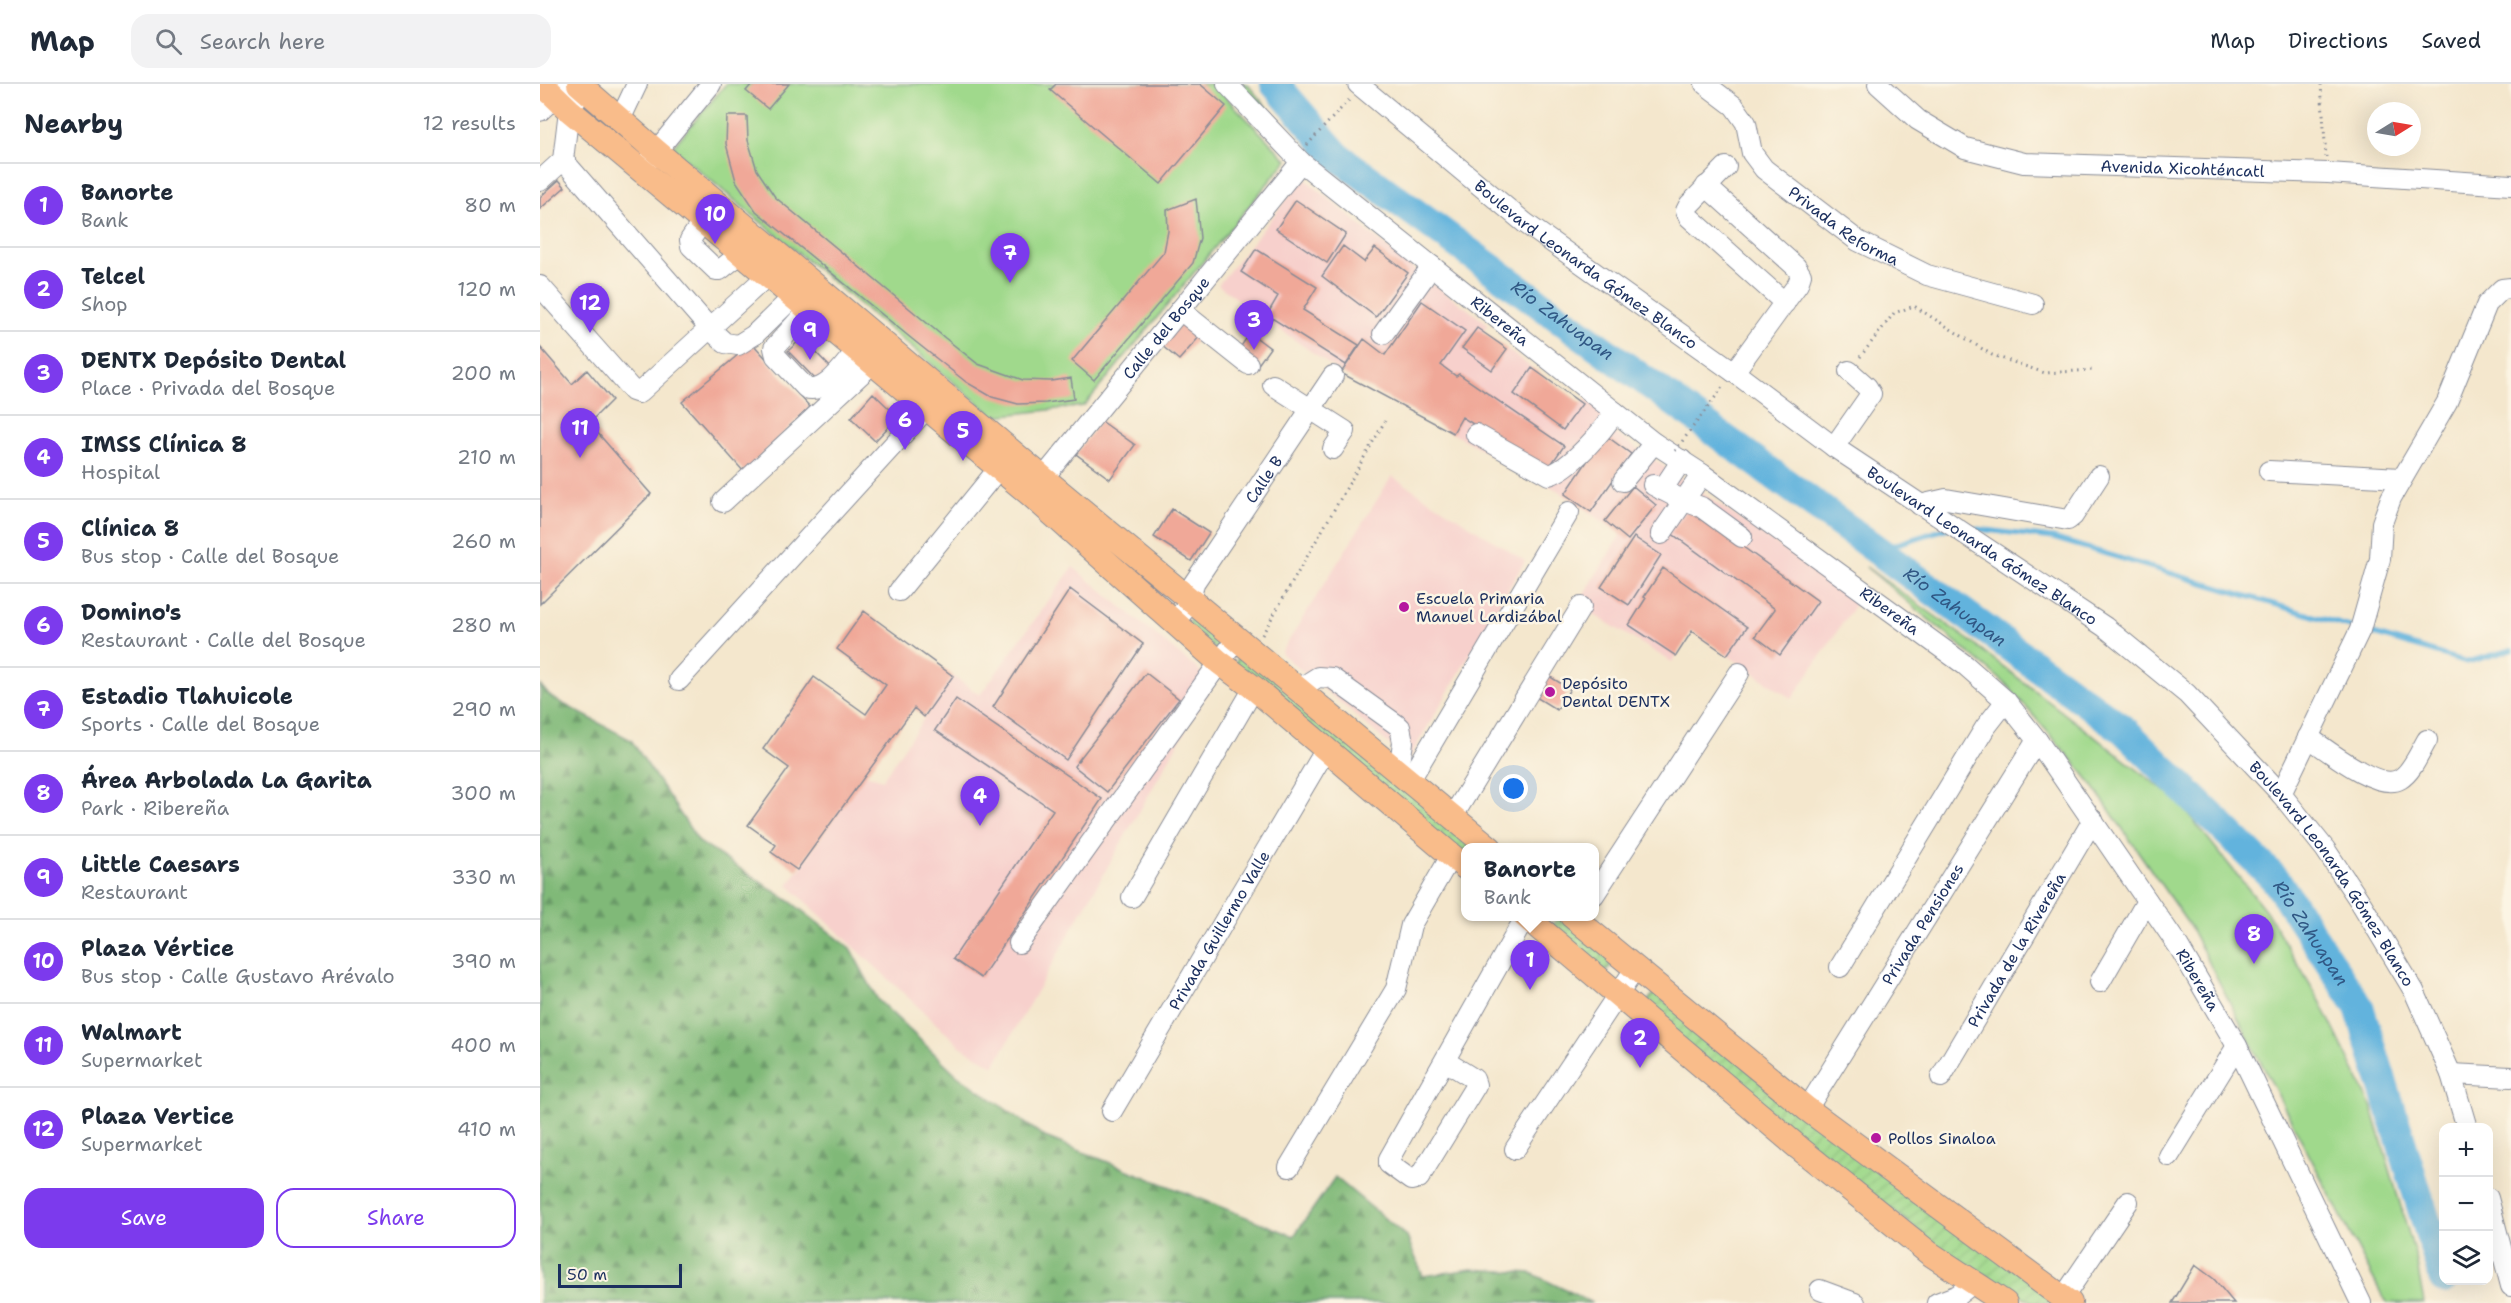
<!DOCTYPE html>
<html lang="en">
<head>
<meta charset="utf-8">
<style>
	body { margin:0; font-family:"Shantell Sans",sans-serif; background:#f2f2f3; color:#1f2937 }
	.controls { position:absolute; right:18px; bottom:18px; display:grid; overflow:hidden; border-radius:12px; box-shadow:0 6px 24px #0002 }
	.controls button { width:54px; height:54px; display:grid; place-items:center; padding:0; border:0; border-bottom:2px solid #e0e1e3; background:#fff; color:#1f2937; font:30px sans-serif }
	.compass { position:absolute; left:1827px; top:18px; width:54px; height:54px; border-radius:50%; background:#fff; box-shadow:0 6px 24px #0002; rotate:79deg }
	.scale { position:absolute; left:18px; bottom:15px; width:124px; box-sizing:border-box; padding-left:6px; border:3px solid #1b2f5e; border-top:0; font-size:16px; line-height:21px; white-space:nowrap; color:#1b2f5e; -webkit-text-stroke:4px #fcf5e5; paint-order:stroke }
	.you { position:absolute; left:974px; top:705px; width:21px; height:21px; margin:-15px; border:4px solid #fff; border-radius:50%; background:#1a73e8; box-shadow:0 0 0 9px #1a73e833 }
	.badge { display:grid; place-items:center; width:39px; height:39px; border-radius:50%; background:#7c3aed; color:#fff; font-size:20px; font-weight:700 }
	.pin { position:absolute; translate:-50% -50px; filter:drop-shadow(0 2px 3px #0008) }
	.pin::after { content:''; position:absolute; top:32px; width:21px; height:18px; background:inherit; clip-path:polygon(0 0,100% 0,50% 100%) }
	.popup { position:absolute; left:921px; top:759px; width:138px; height:78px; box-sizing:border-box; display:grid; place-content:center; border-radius:12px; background:#fff; filter:drop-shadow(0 2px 4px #0005); font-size:20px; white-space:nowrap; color:#747a83 }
	.popup b { font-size:22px; color:#1f2937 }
	.popup::after { content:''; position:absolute; left:50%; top:100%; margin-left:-12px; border:12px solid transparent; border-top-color:#fff }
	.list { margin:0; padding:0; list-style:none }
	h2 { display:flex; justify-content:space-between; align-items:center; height:78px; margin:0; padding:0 24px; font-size:26px }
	h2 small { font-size:20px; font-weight:400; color:#747a83 }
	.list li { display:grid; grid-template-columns:39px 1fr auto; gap:18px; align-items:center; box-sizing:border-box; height:84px; padding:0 24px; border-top:2px solid #e0e1e3 }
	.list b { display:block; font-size:22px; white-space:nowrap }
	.list p { margin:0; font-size:20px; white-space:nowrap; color:#747a83 }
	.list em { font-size:20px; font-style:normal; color:#747a83 }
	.actions { display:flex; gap:12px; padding:18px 24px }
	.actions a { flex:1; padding:14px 0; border:2px solid #7c3aed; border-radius:18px; text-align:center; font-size:21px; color:#7c3aed }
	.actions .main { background:#7c3aed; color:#fff }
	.icon { flex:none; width:33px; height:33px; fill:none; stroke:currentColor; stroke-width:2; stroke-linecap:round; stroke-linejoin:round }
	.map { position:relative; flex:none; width:1971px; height:1219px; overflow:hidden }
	header { display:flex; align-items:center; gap:36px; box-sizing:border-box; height:84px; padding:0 30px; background:#fff; border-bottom:2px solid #e0e1e3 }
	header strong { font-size:28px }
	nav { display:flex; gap:33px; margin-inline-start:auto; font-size:21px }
	.search { width:420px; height:54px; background:#f2f2f3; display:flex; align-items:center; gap:15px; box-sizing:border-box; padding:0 21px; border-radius:18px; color:#747a83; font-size:22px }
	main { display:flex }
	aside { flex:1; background:#fff }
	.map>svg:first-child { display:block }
</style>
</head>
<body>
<header>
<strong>Map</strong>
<div class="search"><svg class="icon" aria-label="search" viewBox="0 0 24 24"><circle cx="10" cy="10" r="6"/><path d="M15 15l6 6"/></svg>Search here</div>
<nav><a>Map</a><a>Directions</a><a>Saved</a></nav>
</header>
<main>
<aside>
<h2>Nearby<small>12 results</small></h2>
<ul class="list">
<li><span class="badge">1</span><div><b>Banorte</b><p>Bank</p></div><em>80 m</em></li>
<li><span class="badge">2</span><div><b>Telcel</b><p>Shop</p></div><em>120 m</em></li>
<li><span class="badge">3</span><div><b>DENTX Depósito Dental</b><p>Place · Privada del Bosque</p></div><em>200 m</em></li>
<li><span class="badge">4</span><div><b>IMSS Clínica 8</b><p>Hospital</p></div><em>210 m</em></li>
<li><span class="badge">5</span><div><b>Clínica 8</b><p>Bus stop · Calle del Bosque</p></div><em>260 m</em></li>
<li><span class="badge">6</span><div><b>Domino's</b><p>Restaurant · Calle del Bosque</p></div><em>280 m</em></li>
<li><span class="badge">7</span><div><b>Estadio Tlahuicole</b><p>Sports · Calle del Bosque</p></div><em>290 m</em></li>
<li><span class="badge">8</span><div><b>Área Arbolada La Garita</b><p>Park · Ribereña</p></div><em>300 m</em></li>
<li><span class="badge">9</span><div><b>Little Caesars</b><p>Restaurant</p></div><em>330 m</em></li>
<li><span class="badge">10</span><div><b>Plaza Vértice</b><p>Bus stop · Calle Gustavo Arévalo</p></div><em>390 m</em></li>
<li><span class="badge">11</span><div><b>Walmart</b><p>Supermarket</p></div><em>400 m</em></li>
<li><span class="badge">12</span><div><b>Plaza Vertice</b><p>Supermarket</p></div><em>410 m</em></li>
</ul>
<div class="actions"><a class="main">Save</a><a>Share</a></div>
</aside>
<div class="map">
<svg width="1971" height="1219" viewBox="0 0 1971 1219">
	<defs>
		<pattern id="grass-tufts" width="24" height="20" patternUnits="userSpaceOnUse" patternTransform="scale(1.5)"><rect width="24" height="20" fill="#a0d98c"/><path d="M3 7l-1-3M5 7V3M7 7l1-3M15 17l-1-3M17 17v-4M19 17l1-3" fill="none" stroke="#89bb7b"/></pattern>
		<pattern id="forest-firs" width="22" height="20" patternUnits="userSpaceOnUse" patternTransform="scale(1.5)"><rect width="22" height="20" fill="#80b978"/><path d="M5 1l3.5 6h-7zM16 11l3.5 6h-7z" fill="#689766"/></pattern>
		<pattern id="garden-furrows" width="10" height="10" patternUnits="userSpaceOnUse" patternTransform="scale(1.5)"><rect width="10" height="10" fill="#a0d98c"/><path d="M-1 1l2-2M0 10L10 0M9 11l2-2" fill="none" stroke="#89bb7b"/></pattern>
	</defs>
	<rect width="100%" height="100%" fill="#fcf5e5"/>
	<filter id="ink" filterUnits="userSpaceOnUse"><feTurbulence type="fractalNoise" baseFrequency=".0167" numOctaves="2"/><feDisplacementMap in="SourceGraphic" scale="12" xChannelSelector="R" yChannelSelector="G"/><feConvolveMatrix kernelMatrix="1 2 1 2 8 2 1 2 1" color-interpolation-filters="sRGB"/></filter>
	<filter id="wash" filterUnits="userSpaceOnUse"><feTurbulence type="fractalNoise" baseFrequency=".008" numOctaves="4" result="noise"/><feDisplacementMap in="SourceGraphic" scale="24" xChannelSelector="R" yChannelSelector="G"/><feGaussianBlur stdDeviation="1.35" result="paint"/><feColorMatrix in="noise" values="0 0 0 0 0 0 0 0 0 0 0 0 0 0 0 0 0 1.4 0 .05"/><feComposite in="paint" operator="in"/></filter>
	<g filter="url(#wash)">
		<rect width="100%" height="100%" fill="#f4e7cd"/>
		<path fill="#f7d0cc" d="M764,94l109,91 75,55 -5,8 98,72 5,-5 23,16 -6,10 255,175 -66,99 -100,-68 -20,31 -91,-55 -3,-3 43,-70 -64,-44 -216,-117 -123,-88z
			M852,392l133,85 -117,199 -127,-107z
			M533,483l140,115 -219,384 -34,-20 -172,-161 78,-111 16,6 71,-104 27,19z"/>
		<path fill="url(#grass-tufts)" stroke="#5e8475" stroke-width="1.5" d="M697,0h10l49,58z"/>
		<path fill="url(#forest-firs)" stroke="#4e746b" stroke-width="1.5" d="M0,601l12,13 79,42 68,102 92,60 59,46 28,52 78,74 89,63 249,99 41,-59 72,60 16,39 49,-7 59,4 61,30h-1052z"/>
		<path fill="#a0d98c" stroke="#5e8475" stroke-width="1.5" d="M186,0h487l74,76 -203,246 -90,10 -322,-268z
			M1326,483l104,74 208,160 88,110 54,90 51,104 45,153 8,45h-36l-5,-6 -192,-369 -105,-152 -80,-92z"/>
		<path fill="url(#garden-furrows)" stroke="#5e8475" stroke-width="1.5" d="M657,526l31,26 -12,14 -29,-25z
			M703,566l236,197 -13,1 -1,17 -232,-199z
			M1020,834l57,42 -13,13 -57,-44z
			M1114,909l406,310h-26l-89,-51 -303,-244z"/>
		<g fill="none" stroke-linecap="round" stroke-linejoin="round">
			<path stroke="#62b3dd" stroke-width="5" d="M1429,444l84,10 414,124 44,-12
				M1338,466l70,-22"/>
			<path stroke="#62b3dd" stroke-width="30" id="s1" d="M735,0l62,72 788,575 151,149 83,127 85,272"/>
		</g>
		<g id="blocks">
			<path fill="#f0a898" d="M212,0h37l-21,25 -22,-18z
				M516,0h144l26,22 -65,78 -111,-94z
				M187,32h20l1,24 9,30 18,27 170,141 33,26 45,16 28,1 20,-3 3,21 -28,4 -28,1 -26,-7 -26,-15 -54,-43 -156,-128 -20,-30 -10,-37z
				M19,96l6,7 -25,22v-12z
				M656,115l4,39 -7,25 -99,117 -22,-19 92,-109 4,-21 -1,-21z
				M756,116l50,34 -19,29 -51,-34z
				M803,162l21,16 11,-14 33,25 -32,44 -54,-41z
				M716,165l61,38 -14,23 56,35 -13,20 -79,-50 11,-19 -37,-24z
				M882,217l43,30 -24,34 15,11 3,-2 105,72 -17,24 -85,-53 -9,16 -112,-60 23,-34 21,16z
				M642,237l18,15 -21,24 -18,-15z
				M937,244l30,21 -15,21 -30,-22z
				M710,249l20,15 -13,18 -20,-14z
				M262,254l29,30 -14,13 -29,-30z
				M212,259l58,64 -66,65 -62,-70z
				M0,263l32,37 15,-14 25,30 -23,23 62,71 -111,110z
				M992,284l50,36 -19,26 -49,-36z
				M333,309l25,24 -23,24 -24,-23z
				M560,336l35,25 -25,34 -34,-25z
				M1065,351l26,19 -40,58 -26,-18z
				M1093,402l23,19 -28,35 -23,-19z
				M1149,424l129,93 -38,54 -25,-19 20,-27 -104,-76z
				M632,425l37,24 -18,28 -37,-24z
				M1094,453l27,18 -32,50 -28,-18z
				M1123,484l84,59 -20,28 -35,-24 -16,25 -47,-31 17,-27 -2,-1z
				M530,505l73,55 -77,116 -73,-53z
				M324,527l89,65 -29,41 -10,-9 -117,162 -26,-18 5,-7 -28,-20 41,-57 -26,-19 51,-72 52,37 20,-29 -49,-36z
				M606,589l33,26 -72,93 -33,-26z
				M1004,589l26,16 -13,21 -26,-16z
				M416,615l146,100 -121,179 -28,-19 100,-149 -118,-80z
				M1655,1181l19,14 20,24h-62z"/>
		</g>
	</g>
	<g filter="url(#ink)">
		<use href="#blocks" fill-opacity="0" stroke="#888b96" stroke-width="1.5"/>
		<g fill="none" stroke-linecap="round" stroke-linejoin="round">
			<defs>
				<g id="minor">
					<path id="s2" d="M687,0l74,78 353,281 48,31 263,191 41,36 31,39 142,207 58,99 124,257"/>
					<path id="s3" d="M818,0l167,139 209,149 100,75 271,180 82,67 94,100 44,55 36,54 53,88 37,83 16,54"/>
					<path id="s4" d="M1165,0l29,22 12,17 6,30 12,16 94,72 69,34 106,29"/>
					<path id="s5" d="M1338,0l40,36 47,28 59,15 304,10 183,12"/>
					<path d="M0,27l15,-14 9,-13"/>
					<path d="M80,36l17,-36"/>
					<path d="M23,76l148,170 14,13 13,2 16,-10 39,-38"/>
					<path d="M1186,83l-37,38 -3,6 3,6 96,86"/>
					<path d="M101,86l70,-86"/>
					<path d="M0,97l23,-21 6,-50 7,-10"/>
					<path d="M1166,102l90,81 5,8 -3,9 -64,88"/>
					<path d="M163,137l-13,19 1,6 25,24h4l20,-16"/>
					<path d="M0,202l93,105 6,2 128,-117"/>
					<path d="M268,226l-34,38 2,8 30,32c20,7 39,-25 51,-38"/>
					<path d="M640,226l68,54"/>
					<path d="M843,250l49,-68"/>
					<path d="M733,301l72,46 -12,18"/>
					<path d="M936,350l73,41c21,-6 54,-44 66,-63"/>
					<path d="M1294,363l37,-53 -4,-7 -18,-16"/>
					<path d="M1729,387l132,7"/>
					<path d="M1083,397l31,-38"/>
					<path d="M1113,401l31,16 17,6 41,30"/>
					<path id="s6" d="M495,404l266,-326"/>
					<path d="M1122,406l20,-30"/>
					<path d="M183,418l150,-139"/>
					<path d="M1380,421l26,-6 122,21 5,-4 26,-40"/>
					<path d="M1121,450l41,-60"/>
					<path d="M359,507l100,-123"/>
					<path id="s7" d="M632,536c16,-8 19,-20 22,-37l139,-207"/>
					<path d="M139,596l247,-271"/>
					<path d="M759,605l19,-12 14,1 68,49 3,15 -4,29"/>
					<path d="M1768,653c18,12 71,55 92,42 12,-7 20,-27 27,-39"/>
					<path d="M870,696l159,-268"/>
					<path d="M1741,710l79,-164 20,-71 2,-36 9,-25 56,-96 40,-98 15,-15 9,-1"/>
					<path d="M913,732l128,-209"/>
					<path d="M1054,811l145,-222"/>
					<path d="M592,813l122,-209"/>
					<path d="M479,859l218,-305"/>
					<path d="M1300,883l145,-239 21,-27"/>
					<path d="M1560,898l47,-81"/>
					<path d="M905,977l29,18 2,6 -57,93 -8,2 -22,-16v-5l137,-243"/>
					<path d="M1911,990l60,3"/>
					<path id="s8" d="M1401,993l152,-257"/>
					<path id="s9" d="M1267,1025l230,-369"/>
					<path id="s10" d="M572,1027l214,-362"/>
					<path d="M975,1065l120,-180"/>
					<path d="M1629,1072l68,-110"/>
					<path d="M749,1083l107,-178 15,-64 40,-69"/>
					<path d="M1948,1114l23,88"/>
					<path d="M1280,1206l35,13"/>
					<path d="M1523,1214l65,-96"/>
					<path d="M1397,1219l21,-8 15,-12"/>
				</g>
				<path id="major" d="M2,0l27,26 461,384 189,168 35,26 212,180
					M39,0l77,67 387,327 447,370
					M985,832l274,232 130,105 76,50
					M1032,832l235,193 263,194"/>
			</defs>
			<use href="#minor" stroke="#888b96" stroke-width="22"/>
			<use href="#major" stroke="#888b96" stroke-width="26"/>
			<path stroke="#888b96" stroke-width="3" stroke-dasharray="1.5 4.5" stroke-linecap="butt" d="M1781,0l5,73
				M767,61l43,-46
				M1320,273l34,-44 20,-7 78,49 53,18 48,-3
				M722,551l123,-214"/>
			<use href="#minor" stroke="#fff" stroke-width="20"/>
			<use href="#major" stroke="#f9bc8a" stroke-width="24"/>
			<path stroke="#888b96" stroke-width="3" stroke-dasharray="1.5 4.5" stroke-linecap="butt" d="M1135,367l50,-67"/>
		</g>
	</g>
	<g fill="#b5179e" stroke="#fcf5e5" stroke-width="2">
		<circle cx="864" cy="523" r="6"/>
		<circle cx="1010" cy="608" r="6"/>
		<circle cx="1336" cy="1054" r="6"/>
	</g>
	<g text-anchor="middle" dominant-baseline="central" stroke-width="5" stroke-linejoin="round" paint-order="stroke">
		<g font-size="16" fill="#1b2f5e" stroke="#fcf5e5">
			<text stroke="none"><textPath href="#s5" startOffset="328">Avenida Xicohténcatl</textPath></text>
			<text stroke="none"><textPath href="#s4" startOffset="206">Privada Reforma</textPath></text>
			<text stroke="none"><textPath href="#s3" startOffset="291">Boulevard Leonarda Gómez Blanco</textPath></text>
			<text stroke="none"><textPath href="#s2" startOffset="362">Ribereña</textPath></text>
			<text stroke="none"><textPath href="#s6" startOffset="207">Calle del Bosque</textPath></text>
			<text stroke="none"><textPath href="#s7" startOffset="170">Calle B</textPath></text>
			<text stroke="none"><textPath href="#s3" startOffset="777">Boulevard Leonarda Gómez Blanco</textPath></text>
			<text stroke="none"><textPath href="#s2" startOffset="848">Ribereña</textPath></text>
			<text stroke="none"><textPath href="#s3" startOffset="1262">Boulevard Leonarda Gómez Blanco</textPath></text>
			<text stroke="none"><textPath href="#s9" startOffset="218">Privada Pensiones</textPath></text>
			<text stroke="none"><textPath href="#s10" startOffset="210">Privada Guillermo Valle</textPath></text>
			<text stroke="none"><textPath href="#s8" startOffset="148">Privada de la Rivereña</textPath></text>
			<text stroke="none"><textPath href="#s2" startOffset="1334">Ribereña</textPath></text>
		</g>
		<g font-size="16" fill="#1b2f5e" stroke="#fcf5e5" text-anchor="start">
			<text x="876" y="514">Escuela Primaria<tspan x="876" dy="18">Manuel Lardizábal</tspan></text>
			<text x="1022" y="599">Depósito<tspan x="1022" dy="18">Dental DENTX</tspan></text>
			<text x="1348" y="1054">Pollos Sinaloa</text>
		</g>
		<g font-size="18" font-style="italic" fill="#305784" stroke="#fcf5e5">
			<text stroke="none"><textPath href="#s1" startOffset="374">Río Zahuapan</textPath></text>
			<text stroke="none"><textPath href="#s1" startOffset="860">Río Zahuapan</textPath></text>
			<text stroke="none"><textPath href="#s1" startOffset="1346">Río Zahuapan</textPath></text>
		</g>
	</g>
</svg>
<div class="controls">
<button>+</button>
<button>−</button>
<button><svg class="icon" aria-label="layers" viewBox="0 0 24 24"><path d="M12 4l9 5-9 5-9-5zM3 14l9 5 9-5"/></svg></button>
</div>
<svg class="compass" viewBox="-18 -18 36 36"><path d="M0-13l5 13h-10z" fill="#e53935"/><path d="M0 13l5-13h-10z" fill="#747a83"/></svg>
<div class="scale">50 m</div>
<div class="you"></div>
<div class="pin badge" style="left:990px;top:906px">1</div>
<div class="popup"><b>Banorte</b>Bank</div>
<div class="pin badge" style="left:1100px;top:984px">2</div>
<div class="pin badge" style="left:714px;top:266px">3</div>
<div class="pin badge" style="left:440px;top:742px">4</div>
<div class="pin badge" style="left:423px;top:377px">5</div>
<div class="pin badge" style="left:365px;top:366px">6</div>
<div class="pin badge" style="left:470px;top:199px">7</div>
<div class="pin badge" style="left:1714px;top:880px">8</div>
<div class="pin badge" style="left:270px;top:276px">9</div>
<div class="pin badge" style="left:175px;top:160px">10</div>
<div class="pin badge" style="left:40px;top:374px">11</div>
<div class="pin badge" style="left:50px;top:249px">12</div>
</div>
</main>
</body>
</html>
